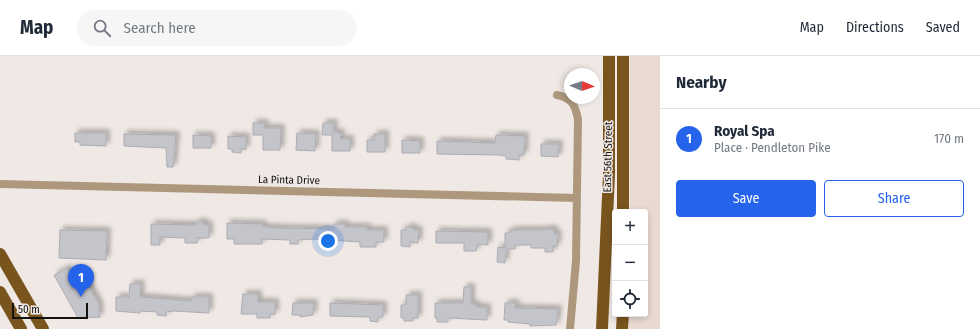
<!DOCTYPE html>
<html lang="en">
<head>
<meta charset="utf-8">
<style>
	body { margin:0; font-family:"Fira Sans Condensed",sans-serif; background:#f6f6f7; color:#1f2937 }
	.controls { position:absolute; right:12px; bottom:12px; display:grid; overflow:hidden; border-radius:4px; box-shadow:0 2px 6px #0003 }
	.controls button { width:36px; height:36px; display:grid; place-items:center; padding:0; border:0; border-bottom:1px solid #e0e1e3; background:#fff; color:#1f2937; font:20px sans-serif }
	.compass { position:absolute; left:564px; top:12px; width:36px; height:36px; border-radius:50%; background:#fff; box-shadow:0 2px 6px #0003; rotate:92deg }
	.scale { position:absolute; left:12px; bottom:10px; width:76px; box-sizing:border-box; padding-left:4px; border:2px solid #141210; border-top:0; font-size:11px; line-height:14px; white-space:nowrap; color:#141210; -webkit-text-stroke:3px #efe8e4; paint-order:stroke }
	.you { position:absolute; left:328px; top:185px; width:14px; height:14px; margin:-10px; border:3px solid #fff; border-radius:50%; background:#1a73e8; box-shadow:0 0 0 6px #1a73e833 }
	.badge { display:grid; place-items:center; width:26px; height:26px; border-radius:50%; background:#2563eb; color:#fff; font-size:13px; font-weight:700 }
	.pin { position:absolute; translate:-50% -33px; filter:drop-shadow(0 1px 2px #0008) }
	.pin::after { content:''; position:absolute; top:21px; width:14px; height:12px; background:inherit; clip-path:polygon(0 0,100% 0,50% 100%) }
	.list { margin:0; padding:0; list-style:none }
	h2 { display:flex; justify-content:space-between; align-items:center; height:52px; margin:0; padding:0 16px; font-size:17px }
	h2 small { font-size:13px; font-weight:400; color:#747a83 }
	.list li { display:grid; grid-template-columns:26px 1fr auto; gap:12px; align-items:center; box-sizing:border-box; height:60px; padding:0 16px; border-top:1px solid #e0e1e3 }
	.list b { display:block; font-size:15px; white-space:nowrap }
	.list p { margin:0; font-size:13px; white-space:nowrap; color:#747a83 }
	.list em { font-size:13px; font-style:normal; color:#747a83 }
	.actions { display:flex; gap:8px; padding:12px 16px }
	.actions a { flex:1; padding:9px 0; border:1px solid #2563eb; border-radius:4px; text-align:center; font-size:14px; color:#2563eb }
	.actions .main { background:#2563eb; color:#fff }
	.icon { flex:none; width:22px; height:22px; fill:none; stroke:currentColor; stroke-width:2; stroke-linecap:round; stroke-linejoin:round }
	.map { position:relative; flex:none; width:660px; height:273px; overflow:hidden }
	header { display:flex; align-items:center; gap:24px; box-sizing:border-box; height:56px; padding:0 20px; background:#fff; border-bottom:1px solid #e0e1e3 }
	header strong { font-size:19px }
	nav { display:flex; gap:22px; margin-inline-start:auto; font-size:14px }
	.search { width:280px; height:36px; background:#f6f6f7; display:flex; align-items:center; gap:10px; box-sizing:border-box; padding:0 14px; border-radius:22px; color:#747a83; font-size:15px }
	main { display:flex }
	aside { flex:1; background:#fff }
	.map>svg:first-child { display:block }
</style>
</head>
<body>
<header>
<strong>Map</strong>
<div class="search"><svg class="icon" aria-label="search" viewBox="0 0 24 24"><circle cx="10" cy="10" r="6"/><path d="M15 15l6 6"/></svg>Search here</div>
<nav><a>Map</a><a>Directions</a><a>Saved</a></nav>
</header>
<main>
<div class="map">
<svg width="660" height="273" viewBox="0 0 660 273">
	<defs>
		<filter id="shadow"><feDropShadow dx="3.5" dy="-3.5" stdDeviation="2" flood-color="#0004"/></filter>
	</defs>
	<rect width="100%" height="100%" fill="#efe8e4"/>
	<path fill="#e8dad1" d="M630,0h30v273h-31v-15h16v-102h-15z"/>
	<path fill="#c4c4cb" stroke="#acacb3" filter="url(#shadow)" d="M253,67h12l-1,5h17l-1,22h-17v-15h-10z
		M323,67h11l-1,9 8,1 -1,6h10v12h-18v-16h-10z
		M75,77h31v13l-26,-1v-3h-5z
		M297,77l19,1 -1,17 -19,-1z
		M124,78l52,1 -3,32h-6l-1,-19 -42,-2z
		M374,78h11v18h-18v-12h7z
		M193,79l18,1v12h-18z
		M496,79l29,1 -1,19h-5v5l-13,-1v-3l-6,-1 -63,-1v-13l58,2z
		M228,80l18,1v12h-5v4l-9,-1v-3h-4z
		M402,84l18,1v12h-18z
		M541,88h18l-1,13 -17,-1z
		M196,166h8v3h5v13h-12v5h-12v-5l-25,-1v8h-9v-21l45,1z
		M227,167l36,1v3l17,1 54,1v-5h11v3h22v3h17v12h-8v5h-16v-5l-46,-3 -16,1v4h-8v-4l-28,-1v5h-28v-5h-7z
		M406,171l8,1v2h5l-1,13 -8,-1v5l-9,-1v-16h5z
		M545,173h9v5h4l-1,12h-4v6h-8v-4h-14v-3h-16v4h-9l-1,14 -8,-1 1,-15 7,1v-15h5v-3h35z
		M60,174l47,1 -1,29 -47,-2z
		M436,175l52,1v13l-11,-1 -1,7h-12v-8h-28z
		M67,212l13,22 8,-5 11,19 1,13 -22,1 -24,-43z
		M130,228h11l-1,13 51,4 1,-4h17v16l-35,-2 -8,1v4l-9,-1v-3l-17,-1v2l-24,-2v-14h13z
		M464,231h7v17h5v3h11v13l-39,-2v4h-11v-4h-2v-15h28z
		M243,238h15v8h17v12h-5v4h-13v-4h-16z
		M406,239h12v23h-5v3h-9v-3h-3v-13h5z
		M293,247h21l-1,12 -13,2v-2h-8z
		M330,247l53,2v12h-5v5l-8,-1v-4l-40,-1z
		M505,247h11l-1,5 43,1 -2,16 -26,1v-2l-22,-2v-2h-4z"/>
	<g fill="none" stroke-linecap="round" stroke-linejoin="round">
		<path stroke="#ad987d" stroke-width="8" d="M557,39c15,3 18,10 21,24l-2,142 -6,68
			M0,128l577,14"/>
		<path stroke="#79541d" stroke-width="12" d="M623,156v-156
			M0,198l43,75
			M0,236l21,37
			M602,273l7,-155v-118
			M622,273l1,-15"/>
	</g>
	<g text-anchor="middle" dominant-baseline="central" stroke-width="3" stroke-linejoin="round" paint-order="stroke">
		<g font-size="11" fill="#141210" stroke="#efe8e4">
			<text transform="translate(608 101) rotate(-89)">East 56th Street</text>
			<text transform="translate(289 124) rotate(1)">La Pinta Drive</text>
		</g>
	</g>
</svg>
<div class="controls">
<button>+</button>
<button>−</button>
<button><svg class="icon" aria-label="locate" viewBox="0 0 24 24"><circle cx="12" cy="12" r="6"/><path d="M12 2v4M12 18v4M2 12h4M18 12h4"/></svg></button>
</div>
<svg class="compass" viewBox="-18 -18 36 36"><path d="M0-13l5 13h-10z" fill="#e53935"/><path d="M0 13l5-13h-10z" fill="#747a83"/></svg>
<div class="scale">50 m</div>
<div class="you"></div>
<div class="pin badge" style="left:81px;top:241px">1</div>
</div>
<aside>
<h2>Nearby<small></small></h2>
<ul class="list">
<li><span class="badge">1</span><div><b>Royal Spa</b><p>Place · Pendleton Pike</p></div><em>170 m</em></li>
</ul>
<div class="actions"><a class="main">Save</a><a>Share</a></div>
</aside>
</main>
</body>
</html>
